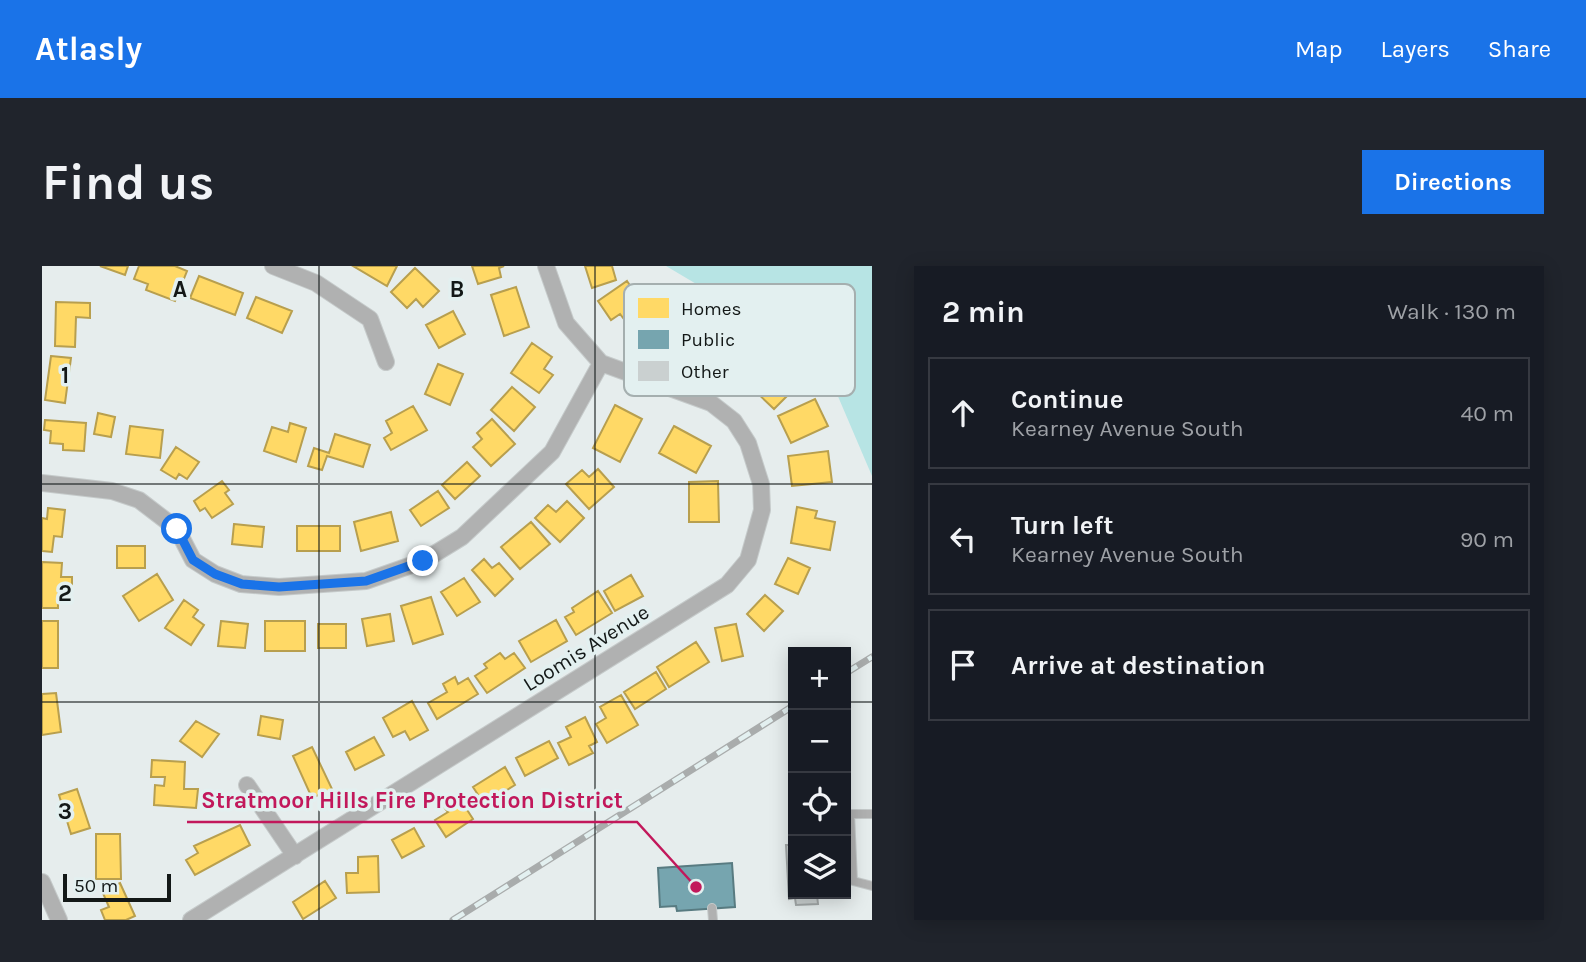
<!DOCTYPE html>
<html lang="en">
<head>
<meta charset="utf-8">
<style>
	body { margin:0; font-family:Karla,sans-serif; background:#20242c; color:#f1f3f6 }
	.controls { position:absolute; right:21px; bottom:21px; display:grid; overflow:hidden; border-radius:0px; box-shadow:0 4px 18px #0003 }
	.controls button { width:63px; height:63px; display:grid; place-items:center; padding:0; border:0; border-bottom:2px solid #363941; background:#171b24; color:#f1f3f6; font:35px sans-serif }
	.scale { position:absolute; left:21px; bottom:18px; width:108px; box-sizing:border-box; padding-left:7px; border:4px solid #131817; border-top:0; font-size:19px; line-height:24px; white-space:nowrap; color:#131817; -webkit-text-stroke:5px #e3f0f0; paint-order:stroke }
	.stop { position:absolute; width:21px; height:21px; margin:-16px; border:5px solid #1a73e8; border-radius:50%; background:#fff }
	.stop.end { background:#1a73e8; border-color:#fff; box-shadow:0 2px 7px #0008 }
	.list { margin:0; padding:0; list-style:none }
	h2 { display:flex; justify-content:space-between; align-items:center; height:91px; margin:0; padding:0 28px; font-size:30px }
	h2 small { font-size:23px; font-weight:400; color:#9ea1a6 }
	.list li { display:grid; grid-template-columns:46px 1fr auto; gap:21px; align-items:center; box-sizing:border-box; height:112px; margin:0 14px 14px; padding:0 14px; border:2px solid #363941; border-radius:0px }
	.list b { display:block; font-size:26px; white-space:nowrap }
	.list p { margin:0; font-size:23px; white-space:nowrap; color:#9ea1a6 }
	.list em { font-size:23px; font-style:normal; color:#9ea1a6 }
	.icon { flex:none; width:38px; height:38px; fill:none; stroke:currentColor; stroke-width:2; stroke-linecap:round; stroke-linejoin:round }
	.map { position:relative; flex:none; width:830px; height:654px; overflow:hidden; border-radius:0px }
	header { display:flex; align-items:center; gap:42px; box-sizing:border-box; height:98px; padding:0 35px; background:#1a73e8; color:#fff }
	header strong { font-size:33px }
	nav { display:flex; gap:38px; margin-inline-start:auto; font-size:24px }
	.intro { display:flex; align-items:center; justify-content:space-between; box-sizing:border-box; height:168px; padding:0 42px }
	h1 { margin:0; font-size:49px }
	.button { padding:18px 32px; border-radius:0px; background:#1a73e8; color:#fff; font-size:24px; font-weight:700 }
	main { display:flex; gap:42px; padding:0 42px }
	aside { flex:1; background:#171b24; border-radius:0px; box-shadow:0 4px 18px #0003 }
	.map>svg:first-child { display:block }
</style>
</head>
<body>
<header>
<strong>Atlasly</strong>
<nav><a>Map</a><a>Layers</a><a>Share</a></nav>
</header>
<div class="intro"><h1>Find us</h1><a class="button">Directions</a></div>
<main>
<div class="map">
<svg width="830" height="654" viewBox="0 0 830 654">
	<rect width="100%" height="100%" fill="#e6eded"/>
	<path fill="#b7e4e4" d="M624,0h206v210l-41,-96 -79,-63z"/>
	<path fill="#ffd966" stroke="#b89f4e" stroke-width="2" d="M58,0h28l-3,9z
		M97,0h36l12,5 -12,30 -29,-11 2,-6 -14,-5z
		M311,0h44l-10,20z
		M430,0h32l-5,2 2,9 -23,7z
		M543,0h27l4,14 -24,8z
		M373,2l24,23 -16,16 -7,-8 -9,9 -16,-16z
		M157,10l44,17 -8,22 -45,-17z
		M585,15l19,28 -19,14 -7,-9 -9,6 -13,-19z
		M474,21l13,40 -25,9 -13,-41z
		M214,31l36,14 -10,22 -35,-15z
		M14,36l34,1v15l-14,-1 -1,30 -20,-1z
		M411,45l12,23 -26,14 -13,-23z
		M490,77l20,14 -8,12 9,6 -14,18 -28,-20z
		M9,90l20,2 -6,45 -20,-3z
		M739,95l21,20 -28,28 -21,-20z
		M396,98l25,10 -13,31 -25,-11z
		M470,121l23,20 -21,24 -23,-21z
		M773,133l13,27 -37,17 -13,-27z
		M573,139l27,14 -22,43 -27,-14z
		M371,140l14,24 -36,20 -7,-12 8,-5 -6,-12z
		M56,147l17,4 -4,20 -17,-3z
		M450,153l23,25 -24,22 -18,-19 9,-8 -5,-6z
		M3,154l41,3 -2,28 -21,-1v-6l-13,-1 1,-12 -7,-1z
		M248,157l16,5 -10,34 -32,-11 8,-24 16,5z
		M88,160l33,4 -3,28 -34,-4z
		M632,160l37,20 -15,27 -37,-20z
		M293,168l35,11 -7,22 -36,-11 -5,14 -14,-4 6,-18 15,5z
		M134,181l23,15 -12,17 -8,-5 -3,5 -15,-9z
		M786,185l4,31 -40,4 -4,-30z
		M425,196l13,14 -25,23 -13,-14z
		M556,203l16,18 -25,22 -23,-25 16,-14 7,7z
		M180,215l7,9 -4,3 8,11 -21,14 -7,-10 -5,3 -6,-10z
		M676,215l1,41h-30v-40z
		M396,225l11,17 -28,18 -11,-16z
		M525,235l17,17 -24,24 -25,-24 13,-13 8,7z
		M755,241l20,4 -2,7 20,4 -5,28 -39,-7z
		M6,242l17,2 -3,27 -8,-1 -2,16 -10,-1v-33l5,1z
		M349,246l7,29 -37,10 -7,-29z
		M489,256l19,22 -30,25 -19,-22z
		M192,258l30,3 -2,20 -30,-3z
		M255,260h43v25h-43z
		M75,280h28v22h-28z
		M746,292l22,10 -12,26 -23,-10z
		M442,293l8,9 7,-5 14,16 -18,17 -23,-26z
		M0,296l20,1 -1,14h11v14h-14v17h-16z
		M115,308l16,26 -34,21 -16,-25z
		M589,309l12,21 -28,15 -11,-20z
		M422,312l16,24 -23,14 -16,-24z
		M556,325l14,22 -36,22 -11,-18 9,-5 -2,-4z
		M723,329l18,16 -19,20 -17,-17z
		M389,331l12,37 -30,10 -12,-38z
		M142,334l14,10 -5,7 11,8 -13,20 -26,-17z
		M348,348l4,27 -27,5 -5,-27z
		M514,354l11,21 -36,21 -12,-21z
		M0,355h16v47h-16z
		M179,355l27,3 -3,24 -27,-2z
		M223,355h40v30h-40z
		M276,358h28v24h-28z
		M694,358l7,32 -21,5 -7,-33z
		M654,376l13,20 -40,25 -12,-20z
		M458,387l5,6 9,-6 11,15 -38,25 -12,-17 12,-8 -3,-4z
		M614,406l10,17 -31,20 -11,-17z
		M413,411l3,7 10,-6 10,16 -41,25 -9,-16 19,-11 -4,-8z
		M14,427l5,39 -19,3v-41z
		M579,429l17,30 -31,18 -11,-19 10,-6 -6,-11z
		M370,435l16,29 -18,10 -5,-9 -12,6 -10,-19z
		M219,450l22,4 -3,19 -22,-4z
		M543,451l12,25 -8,4 4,7 -24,12 -11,-22 13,-6 -5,-10z
		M154,455l23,13 -17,23 -22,-16z
		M332,471l10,18 -29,15 -9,-18z
		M507,475l9,17 -33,18 -9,-18z
		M270,481l20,42 -20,9 -19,-42z
		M110,494l33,2 -1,27h14l-2,19 -42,-3 1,-20 9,1 1,-9h-14z
		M463,501l10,18 -31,19 -11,-17z
		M35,523l13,39 -19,6 -12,-39z
		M416,530l15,23 -27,18 -11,-17 13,-8 -5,-6z
		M198,559l10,20 -55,30 -9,-15 12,-7 -4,-7z
		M372,562l10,18 -22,12 -10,-18z
		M54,568h24l1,45h-25z
		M336,590l1,36 -32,1 -1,-20h12v-16z
		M283,615l11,17 -33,21 -10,-17z
		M78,617l15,33 -9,4h-21l-4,-10 8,-3 -7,-16z"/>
	<path fill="#76a5af" stroke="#587b81" stroke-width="2" d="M690,597l3,44 -58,4 -1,-5 -16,1 -2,-39z"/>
	<path fill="#cad0d0" stroke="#a3a8a8" stroke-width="2" d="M744,579h7v49h31l-7,1 1,9 -22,1 -1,-7 -6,1z"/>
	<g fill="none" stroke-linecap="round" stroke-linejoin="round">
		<defs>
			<path id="service" d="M830,548h-22l3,67 19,5
				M670,642l1,12"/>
			<path id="minor" d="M231,0l43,17 54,36 16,43
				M0,217l70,8 27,9 38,29 16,31 22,14 26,10 38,3 87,-6 57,-20 39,-24 90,-85 49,-89
				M205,519l48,71
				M0,616l17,38
				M149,654l536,-335 21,-25 14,-50 -1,-26 -13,-41 -14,-22 -23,-18 -110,-40 -35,-40 -20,-57"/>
		</defs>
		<use href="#service" stroke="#c5caca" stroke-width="10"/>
		<use href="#minor" stroke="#c5caca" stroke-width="18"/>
		<use href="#service" stroke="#b0b1b1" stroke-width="8"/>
		<use href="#minor" stroke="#b0b1b1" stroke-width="16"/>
		<defs>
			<path id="rail" d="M804,407l26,-16
				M411,654l340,-214"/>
		</defs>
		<use href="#rail" stroke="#a9acac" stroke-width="7"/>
		<use href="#rail" stroke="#e3f0f0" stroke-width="4.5" stroke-dasharray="13" stroke-linecap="butt"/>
	</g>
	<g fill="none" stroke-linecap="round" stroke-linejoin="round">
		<path stroke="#1a73e8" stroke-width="9" d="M135,263l16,31 22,14 27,10 37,3 87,-6 57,-20"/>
	</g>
	<path fill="none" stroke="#131817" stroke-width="2" stroke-opacity="0.55" d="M277,0v654M553,0v654M0,218h830M0,436h751M804,436h26"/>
	<g text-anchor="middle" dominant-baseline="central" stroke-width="7" stroke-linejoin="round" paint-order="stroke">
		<g font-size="21" fill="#131817" stroke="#e3f0f0">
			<text transform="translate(544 382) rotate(-32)">Loomis Avenue</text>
		</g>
	</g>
	<rect x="582" y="18" width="231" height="112" rx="10" fill="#e3f0f0" stroke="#a5afaf" stroke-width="2"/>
	<rect x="596" y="32" width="31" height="20" fill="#ffd966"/>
	<rect x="596" y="64" width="31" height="19" fill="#76a5af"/>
	<rect x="596" y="95" width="31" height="20" fill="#cad0d0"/>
	<g font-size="19" fill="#131817">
		<text x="639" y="49">Homes</text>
		<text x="639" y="80">Public</text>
		<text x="639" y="112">Other</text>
	</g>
	<g font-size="23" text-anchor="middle" font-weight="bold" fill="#131817" stroke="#e3f0f0" stroke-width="7" stroke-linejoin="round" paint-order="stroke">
		<text x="138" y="31">A</text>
		<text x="415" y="31">B</text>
		<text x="23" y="117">1</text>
		<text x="23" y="335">2</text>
		<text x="23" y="553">3</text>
	</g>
	<path fill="none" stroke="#c2185b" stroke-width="2.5" d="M654 621L595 556H145"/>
	<circle fill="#c2185b" stroke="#e3f0f0" stroke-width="2.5" cx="654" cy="621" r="7"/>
	<g font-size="23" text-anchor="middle" font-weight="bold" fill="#c2185b" stroke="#e3f0f0" stroke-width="7" stroke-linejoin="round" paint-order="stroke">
		<text x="370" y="542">Stratmoor Hills Fire Protection District</text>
	</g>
</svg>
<div class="controls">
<button>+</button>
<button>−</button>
<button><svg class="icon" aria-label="locate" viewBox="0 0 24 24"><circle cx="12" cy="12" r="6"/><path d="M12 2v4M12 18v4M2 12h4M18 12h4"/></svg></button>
<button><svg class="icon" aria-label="layers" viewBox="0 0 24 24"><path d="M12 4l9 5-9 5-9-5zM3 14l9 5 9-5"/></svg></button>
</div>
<div class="scale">50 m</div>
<div class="stop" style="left:135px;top:263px"></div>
<div class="stop end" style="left:381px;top:295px"></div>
</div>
<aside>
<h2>2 min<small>Walk · 130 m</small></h2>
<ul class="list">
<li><svg class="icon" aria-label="ahead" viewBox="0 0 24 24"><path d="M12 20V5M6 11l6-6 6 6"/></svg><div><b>Continue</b><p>Kearney Avenue South</p></div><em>40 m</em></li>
<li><svg class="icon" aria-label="left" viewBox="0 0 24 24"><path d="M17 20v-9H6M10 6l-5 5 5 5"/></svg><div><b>Turn left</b><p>Kearney Avenue South</p></div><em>90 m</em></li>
<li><svg class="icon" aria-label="arrive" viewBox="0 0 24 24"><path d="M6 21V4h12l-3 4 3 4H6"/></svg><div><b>Arrive at destination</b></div></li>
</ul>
</aside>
</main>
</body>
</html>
